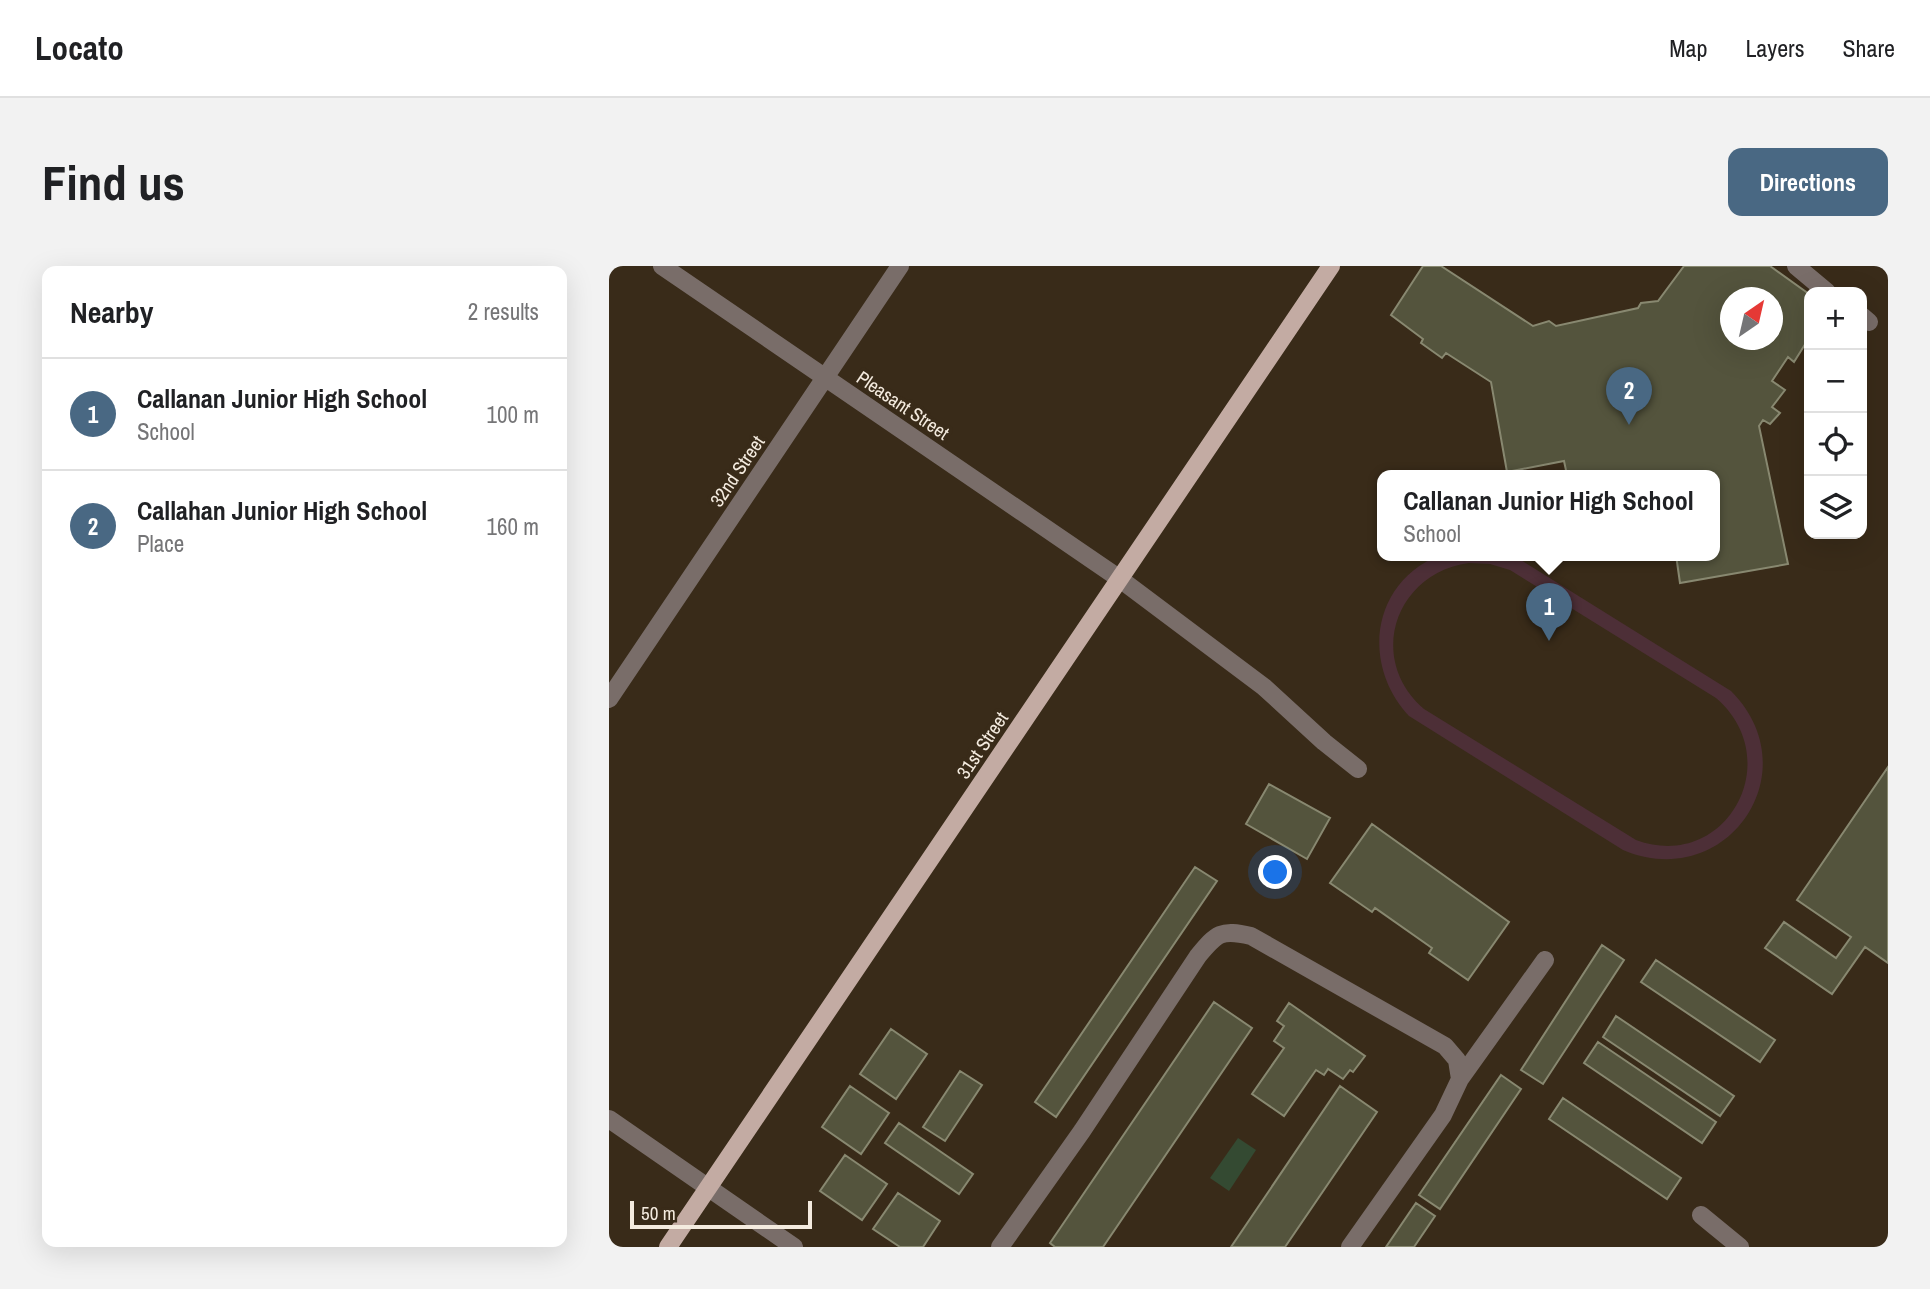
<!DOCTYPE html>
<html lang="en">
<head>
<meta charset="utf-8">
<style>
	body { margin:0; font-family:"Archivo Narrow",sans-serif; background:#f2f2f2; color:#202124 }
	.controls { position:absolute; right:21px; top:21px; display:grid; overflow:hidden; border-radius:14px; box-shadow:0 7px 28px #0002 }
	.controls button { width:63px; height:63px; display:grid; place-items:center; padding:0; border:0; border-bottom:2px solid #e0e0e0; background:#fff; color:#202124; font:35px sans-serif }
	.compass { position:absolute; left:1111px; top:21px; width:63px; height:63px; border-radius:50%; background:#fff; box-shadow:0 7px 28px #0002; rotate:34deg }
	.scale { position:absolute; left:21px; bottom:18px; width:182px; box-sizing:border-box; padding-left:7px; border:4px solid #f4ebdf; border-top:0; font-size:19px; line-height:24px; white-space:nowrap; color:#f4ebdf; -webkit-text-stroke:5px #392b19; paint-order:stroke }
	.you { position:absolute; left:667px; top:607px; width:24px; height:24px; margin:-18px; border:5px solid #fff; border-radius:50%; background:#1a73e8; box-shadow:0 0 0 10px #1a73e833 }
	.badge { display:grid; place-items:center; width:46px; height:46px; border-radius:50%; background:#496883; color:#fff; font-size:23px; font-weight:700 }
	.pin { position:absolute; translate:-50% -58px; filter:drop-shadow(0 2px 4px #0008) }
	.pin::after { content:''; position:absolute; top:37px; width:24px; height:21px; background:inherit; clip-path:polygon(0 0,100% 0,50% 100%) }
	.popup { position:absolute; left:768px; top:204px; width:343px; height:91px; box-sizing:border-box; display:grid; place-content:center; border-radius:14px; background:#fff; filter:drop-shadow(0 2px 5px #0005); font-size:23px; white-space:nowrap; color:#757577 }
	.popup b { font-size:26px; color:#202124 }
	.popup::after { content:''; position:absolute; left:50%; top:100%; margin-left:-14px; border:14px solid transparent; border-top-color:#fff }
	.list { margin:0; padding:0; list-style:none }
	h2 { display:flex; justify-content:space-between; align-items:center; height:91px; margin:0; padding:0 28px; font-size:30px }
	h2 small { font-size:23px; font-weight:400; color:#757577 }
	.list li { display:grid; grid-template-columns:46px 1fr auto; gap:21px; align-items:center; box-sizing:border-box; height:112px; padding:0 28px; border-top:2px solid #e0e0e0 }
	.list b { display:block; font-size:26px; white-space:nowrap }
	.list p { margin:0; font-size:23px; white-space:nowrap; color:#757577 }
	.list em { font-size:23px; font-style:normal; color:#757577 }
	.icon { flex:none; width:38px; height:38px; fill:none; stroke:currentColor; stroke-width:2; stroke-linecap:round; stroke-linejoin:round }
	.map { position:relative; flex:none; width:1279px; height:981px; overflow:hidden; border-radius:14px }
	header { display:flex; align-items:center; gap:42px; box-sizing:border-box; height:98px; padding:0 35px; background:#fff; border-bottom:2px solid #e0e0e0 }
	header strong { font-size:33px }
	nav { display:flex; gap:38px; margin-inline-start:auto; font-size:24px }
	.intro { display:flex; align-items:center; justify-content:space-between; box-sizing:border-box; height:168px; padding:0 42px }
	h1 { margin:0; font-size:49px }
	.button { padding:18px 32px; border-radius:14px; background:#496883; color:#fff; font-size:24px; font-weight:700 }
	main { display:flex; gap:42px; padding:0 42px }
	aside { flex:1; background:#fff; border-radius:14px; box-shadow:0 7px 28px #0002 }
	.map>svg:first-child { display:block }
</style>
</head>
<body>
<header>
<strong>Locato</strong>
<nav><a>Map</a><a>Layers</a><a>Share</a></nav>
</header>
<div class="intro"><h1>Find us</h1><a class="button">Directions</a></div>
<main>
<aside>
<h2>Nearby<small>2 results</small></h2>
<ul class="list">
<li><span class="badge">1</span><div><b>Callanan Junior High School</b><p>School</p></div><em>100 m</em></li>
<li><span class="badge">2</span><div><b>Callahan Junior High School</b><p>Place</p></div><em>160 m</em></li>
</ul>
</aside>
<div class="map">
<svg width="1279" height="981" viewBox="0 0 1279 981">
	<rect width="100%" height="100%" fill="#392b19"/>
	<path fill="#4d2f37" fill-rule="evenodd" d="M831,289l76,2 215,134c80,80 -4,203 -108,159l-214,-134c-48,-52 -38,-133 31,-161zM860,297l21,1 20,6 206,128c72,62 10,175 -80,142l-212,-131c-58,-50 -29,-136 45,-146z"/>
	<path fill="#344a32" d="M629,872l18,12 -27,41 -19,-13z"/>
	<path fill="#54543d" stroke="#888870" stroke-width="2" fill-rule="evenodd" d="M814,0h18l92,60 16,-5 7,5 82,-18 3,-5 17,-2 26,-35h86l39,28v44l-15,24 -6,-5 -16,24 13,9 -13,17 8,6 -10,11 -7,-4 -4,6 29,138 -108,19 -4,-28h39v-80h-148l-3,-14 -57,11 -16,-90 -45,-29 -4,5 -21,-15 2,-4 -32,-24zM1122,32h42v42h-42z
		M1279,501v196l-23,-16 -33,47 -67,-46 19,-26 52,36 15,-21 -54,-37z
		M660,518l61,34 -23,41 -61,-35z
		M763,558l137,98 -41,58 -39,-27 3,-5 -57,-40 -3,4 -42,-29z
		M586,601l22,14 -161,236 -21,-15z
		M993,679l22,15 -81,124 -22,-14z
		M1047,694l119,80 -15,22 -119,-80z
		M605,736l38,26 -149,219h-48l-5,-4z
		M680,737l76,53 -12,16 -3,-2 -7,9 -15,-10 -4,6 -8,-5 -32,46 -32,-22 32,-46 -10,-7 10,-15 -7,-5z
		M1007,750l118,80 -14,20 -117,-79z
		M282,763l36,25 -31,45 -36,-25z
		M989,776l118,80 -14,21 -118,-80z
		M351,805l22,14 -37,56 -22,-14z
		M892,809l20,14 -81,120 -21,-14z
		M241,820l39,27 -28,41 -39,-27z
		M731,820l37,26 -92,135h-54z
		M954,832l118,80 -14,21 -118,-80z
		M290,857l74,51 -14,20 -74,-51z
		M236,889l42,29 -25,36 -42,-29z
		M289,927l42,28 -17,26h-23l-27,-18z
		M807,937l19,13 -21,31h-28z"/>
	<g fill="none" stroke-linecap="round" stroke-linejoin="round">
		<path stroke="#796d69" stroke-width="18" d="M53,0l458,313 144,108 60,55 34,27
			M1187,0l31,26
			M1253,50l7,6
			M0,433l291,-433
			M851,813l85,-119
			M0,853l185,128
			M1092,949l39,32
			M391,981l82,-116 116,-175c19,-23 23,-27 53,-20l194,110 12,14 3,19 -17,36 -93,132"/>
		<path stroke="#c3aba3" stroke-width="18" d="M59,981l663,-981"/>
	</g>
	<g text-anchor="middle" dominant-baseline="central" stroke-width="7" stroke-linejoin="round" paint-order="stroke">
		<g font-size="19" fill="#f4ebdf" stroke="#392b19">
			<text transform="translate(294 139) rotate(34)">Pleasant Street</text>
			<text transform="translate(128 205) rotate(-56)">32nd Street</text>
			<text transform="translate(373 479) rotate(-56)">31st Street</text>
		</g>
	</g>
</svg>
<div class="controls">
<button>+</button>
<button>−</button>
<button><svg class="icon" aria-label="locate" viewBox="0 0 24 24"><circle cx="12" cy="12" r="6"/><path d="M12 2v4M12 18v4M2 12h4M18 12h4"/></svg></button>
<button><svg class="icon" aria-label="layers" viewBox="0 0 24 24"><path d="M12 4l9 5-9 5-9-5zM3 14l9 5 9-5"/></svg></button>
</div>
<svg class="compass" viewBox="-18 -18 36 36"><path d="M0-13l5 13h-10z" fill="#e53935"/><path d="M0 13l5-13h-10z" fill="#757577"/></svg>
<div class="scale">50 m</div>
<div class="you"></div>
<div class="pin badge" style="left:940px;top:375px">1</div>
<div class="popup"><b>Callanan Junior High School</b>School</div>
<div class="pin badge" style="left:1020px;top:159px">2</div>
</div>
</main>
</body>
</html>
